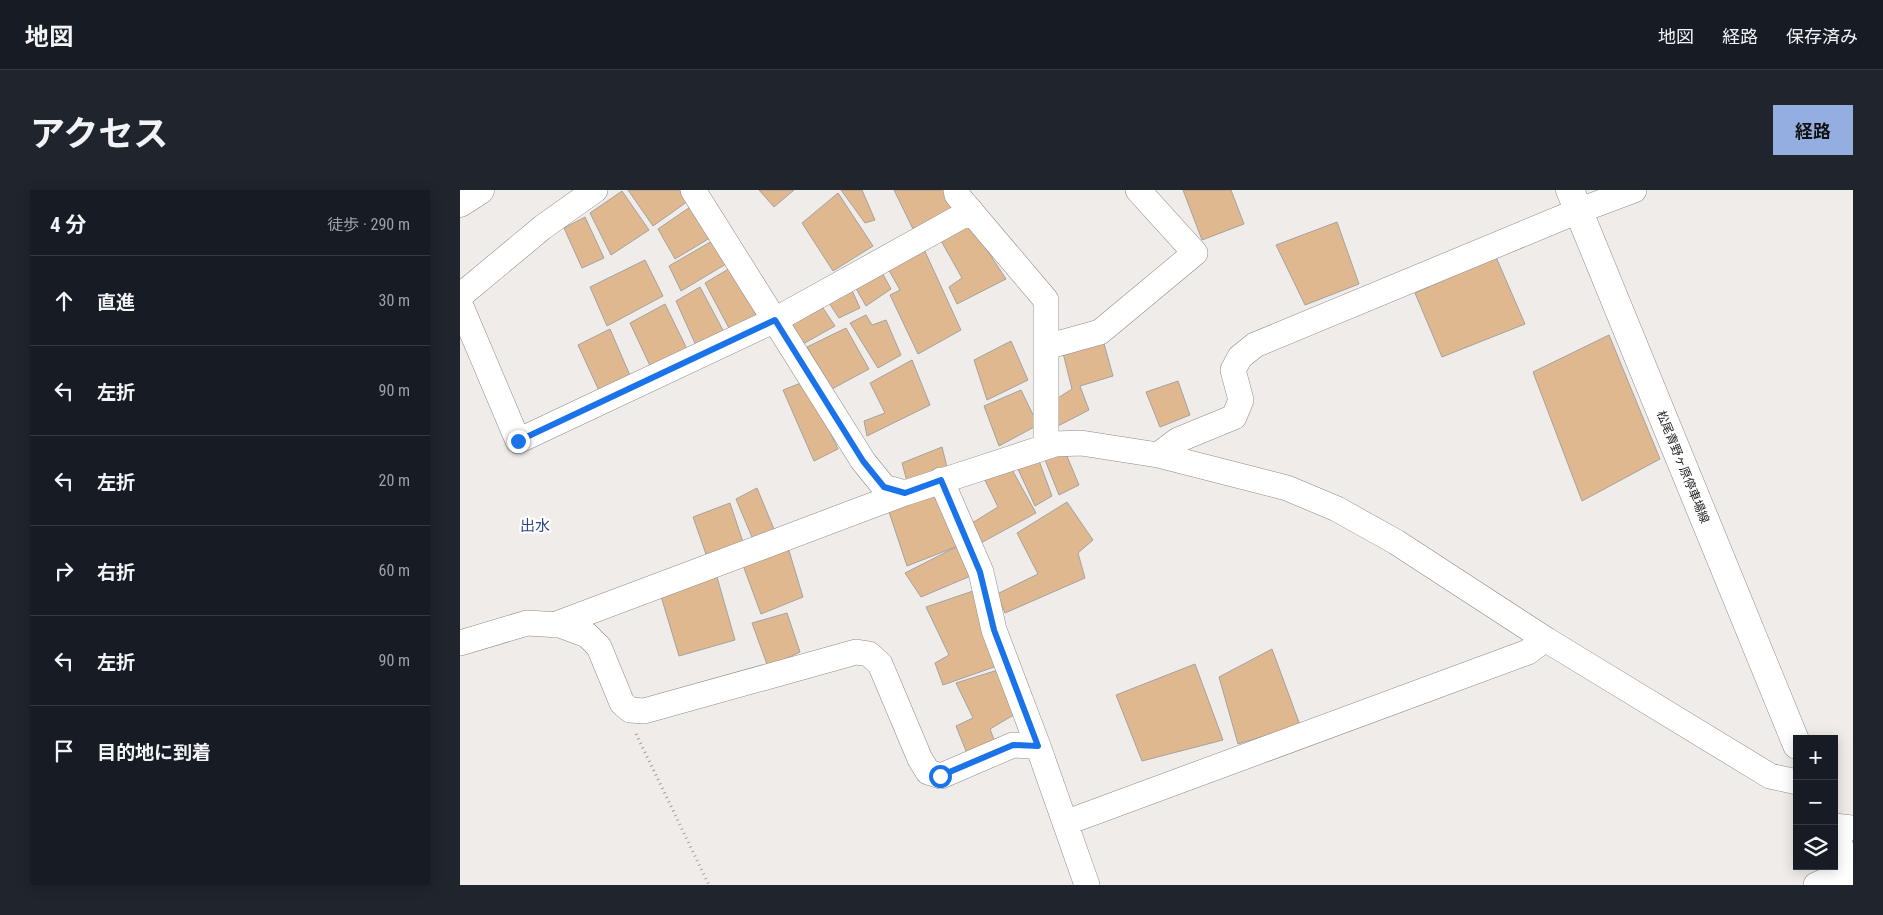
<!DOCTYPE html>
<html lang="ja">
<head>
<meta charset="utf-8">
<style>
	body { margin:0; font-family:"Roboto Condensed","Noto Sans JP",sans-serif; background:#20242c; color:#f1f3f6 }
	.controls { position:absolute; right:15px; bottom:15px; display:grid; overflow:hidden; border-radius:0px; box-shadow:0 2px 12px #0003 }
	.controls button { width:45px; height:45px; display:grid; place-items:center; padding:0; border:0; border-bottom:1px solid #363941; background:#171b24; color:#f1f3f6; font:25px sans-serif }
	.stop { position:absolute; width:15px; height:15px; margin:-11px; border:4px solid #1a73e8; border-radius:50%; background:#fff }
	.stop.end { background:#1a73e8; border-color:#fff; box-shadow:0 1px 5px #0008 }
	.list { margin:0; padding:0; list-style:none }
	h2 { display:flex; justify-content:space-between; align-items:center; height:65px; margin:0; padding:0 20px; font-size:21px }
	h2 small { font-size:16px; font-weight:400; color:#9ea1a6 }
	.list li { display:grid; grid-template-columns:32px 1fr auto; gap:15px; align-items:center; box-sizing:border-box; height:90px; padding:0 20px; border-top:1px solid #363941 }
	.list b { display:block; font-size:19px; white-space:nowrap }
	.list em { font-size:16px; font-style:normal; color:#9ea1a6 }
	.icon { flex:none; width:28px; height:28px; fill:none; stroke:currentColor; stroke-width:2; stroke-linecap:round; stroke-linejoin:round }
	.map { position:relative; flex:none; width:1393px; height:695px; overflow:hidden; border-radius:0px }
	header { display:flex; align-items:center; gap:30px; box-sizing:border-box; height:70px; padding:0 25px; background:#171b24; border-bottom:1px solid #363941 }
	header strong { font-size:24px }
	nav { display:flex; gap:28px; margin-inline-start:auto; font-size:18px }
	.intro { display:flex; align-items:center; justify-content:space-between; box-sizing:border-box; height:120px; padding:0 30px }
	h1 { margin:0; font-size:35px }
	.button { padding:12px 22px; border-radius:0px; background:#95aee1; color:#111; font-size:18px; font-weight:700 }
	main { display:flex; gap:30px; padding:0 30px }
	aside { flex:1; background:#171b24; border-radius:0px; box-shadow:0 2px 12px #0003 }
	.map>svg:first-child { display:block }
</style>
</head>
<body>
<header>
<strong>地図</strong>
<nav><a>地図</a><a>経路</a><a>保存済み</a></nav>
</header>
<div class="intro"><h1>アクセス</h1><a class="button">経路</a></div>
<main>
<aside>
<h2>4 分<small>徒歩 · 290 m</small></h2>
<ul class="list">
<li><svg class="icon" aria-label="ahead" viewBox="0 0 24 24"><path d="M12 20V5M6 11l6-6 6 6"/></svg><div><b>直進</b></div><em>30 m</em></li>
<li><svg class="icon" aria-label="left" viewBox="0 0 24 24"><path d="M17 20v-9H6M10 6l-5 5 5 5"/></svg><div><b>左折</b></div><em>90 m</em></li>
<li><svg class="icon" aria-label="left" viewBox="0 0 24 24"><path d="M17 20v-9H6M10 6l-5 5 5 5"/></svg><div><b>左折</b></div><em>20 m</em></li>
<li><svg class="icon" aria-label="right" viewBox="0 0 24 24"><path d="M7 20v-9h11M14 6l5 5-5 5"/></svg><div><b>右折</b></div><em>60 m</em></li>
<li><svg class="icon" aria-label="left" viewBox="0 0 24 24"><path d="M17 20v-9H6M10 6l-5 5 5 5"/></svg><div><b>左折</b></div><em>90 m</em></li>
<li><svg class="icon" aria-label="arrive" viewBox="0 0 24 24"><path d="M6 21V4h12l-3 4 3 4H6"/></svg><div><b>目的地に到着</b></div></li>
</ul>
</aside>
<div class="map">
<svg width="1393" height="695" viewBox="0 0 1393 695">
	<rect width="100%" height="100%" fill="#f0ece9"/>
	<path fill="#dfb890" stroke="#a5a29f" d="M168,0h58l5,9 -38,27z
		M299,0h35l-20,17z
		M381,0h21l13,30 -10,3z
		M434,0h51l10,20 -42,19z
		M723,0h48l13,34 -42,16z
		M162,1l27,39 -38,25 -21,-42z
		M378,3l35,53 -40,25 -31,-48z
		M233,15l22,30 -40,24 -17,-30z
		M125,27l19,41 -22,10 -18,-40z
		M508,31l38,58 -49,25 -8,-17 13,-9 -22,-39z
		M877,32l22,62 -54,21 -29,-60z
		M252,51l14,23 -45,27 -12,-25z
		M463,57l38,83 -43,24 -28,-59 10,-5 -14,-25z
		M1036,67l29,67 -83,33 -27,-64z
		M185,70l18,36 -56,30 -17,-39z
		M272,77l25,50 -26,15 -26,-49z
		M420,79l11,20 -25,17 -12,-21z
		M390,96l10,22 -21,10 -12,-18z
		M240,97l25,47 -27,16 -22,-49z
		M205,114l23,47 -36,19 -22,-47z
		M363,118l12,18 -32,18 -16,-17z
		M406,125l6,10 14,-5 15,35 -23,13 -28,-45z
		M386,138l23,41 -37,20 -25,-42z
		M150,139l22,51 -31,15 -23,-50z
		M1149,145l51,124 -78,42 -49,-129z
		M643,150l10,36 -33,10 9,24 -33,17 -3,-26 19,-12 -9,-36z
		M551,151l17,39 -41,20 -13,-40z
		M452,170l18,45 -63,31 -3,-15 21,-8 -15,-30z
		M346,191l32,68 -24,12 -31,-71z
		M718,191l12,34 -30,12 -14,-35z
		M561,200l17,35 -39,21 -15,-40z
		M482,257l6,24 -40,14 -6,-22z
		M604,259l15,36 -20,10 -16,-40z
		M578,268l14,38 -17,10 -18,-39z
		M550,276l26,47 -57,31 -7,-21 26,-16 -14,-29z
		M297,298l19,46 -22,8 -18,-43z
		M477,300l21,56 -51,20 -19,-57z
		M607,312l26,38 -15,13 7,25 -80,35 -8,-19 41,-20 -21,-41z
		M270,313l14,42 -37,12 -14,-40z
		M327,354l16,53 -42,17 -20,-54z
		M498,356l15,29 -52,22 -16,-24z
		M255,380l20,70 -56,16 -19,-63z
		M516,400l21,76 -54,19 -8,-22 14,-8 -23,-48z
		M327,423l13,39 -32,15 -16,-44z
		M812,459l28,76 -62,19 -19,-67z
		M735,474l28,76 -81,21 -26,-66z
		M541,479l16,44 -27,16 6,16 -28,11 -12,-30 17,-8 -17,-35z"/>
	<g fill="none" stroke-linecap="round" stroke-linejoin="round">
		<defs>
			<path id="minor" d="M233,0l170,271 21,26 21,6 150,-49 26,-1 77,12 129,33 50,21 59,33 149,97 225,137 27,6
				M496,0l1,5 89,105v147
				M0,106l83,-69 52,-37
				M0,114l58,137 257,-121 196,-109
				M586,157l54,-15 95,-79 -57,-63
				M698,265l20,-15 56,-23 7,-17 -8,-30 7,-13 15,-12 323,-134 56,-21
				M481,290l40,92 13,58 44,116 49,139
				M94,435l351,-132
				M0,453l67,-20 33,2 27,10 12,12 23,56 8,7 14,1 212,-59 13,2 11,10 40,95 8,13 13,4 72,-31 25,1
				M605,633l463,-171 17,-13
				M1374,636l19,2
				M1356,695l32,-14"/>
			<path id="major" d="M1110,0l227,555
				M1374,643l19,50"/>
			<path id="highway" d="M0,13l20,-13"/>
		</defs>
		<use href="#minor" stroke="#8e8b89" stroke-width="26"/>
		<use href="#major" stroke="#8e8b89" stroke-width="29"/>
		<use href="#highway" stroke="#8e8b89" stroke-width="29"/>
		<path stroke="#9c9997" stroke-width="3" stroke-dasharray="1 4" stroke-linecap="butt" d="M176,544l73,151"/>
		<use href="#minor" stroke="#fff" stroke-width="25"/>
		<use href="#major" stroke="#fff" stroke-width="28"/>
		<use href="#highway" stroke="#fff" stroke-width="28"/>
	</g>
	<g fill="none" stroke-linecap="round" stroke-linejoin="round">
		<path stroke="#1a73e8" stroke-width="6" d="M58,251l257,-121 88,141 21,26 21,6 36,-13 39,92 14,58 44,116 -25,-1 -73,31"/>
	</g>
	<g text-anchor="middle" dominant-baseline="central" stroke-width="4.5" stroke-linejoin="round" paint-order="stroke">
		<g font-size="12" fill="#232120" stroke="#fff">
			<text transform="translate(1223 277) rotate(68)">松尾青野ヶ原停車場線</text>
		</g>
		<g font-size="15" fill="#2b4880" stroke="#fff">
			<text x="75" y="336">出水</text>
		</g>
	</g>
</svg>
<div class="controls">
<button>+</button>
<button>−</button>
<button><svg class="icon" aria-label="layers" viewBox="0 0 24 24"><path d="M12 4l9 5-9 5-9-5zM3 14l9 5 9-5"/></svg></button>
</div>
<div class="stop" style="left:480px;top:586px"></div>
<div class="stop end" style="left:58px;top:251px"></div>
</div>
</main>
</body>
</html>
